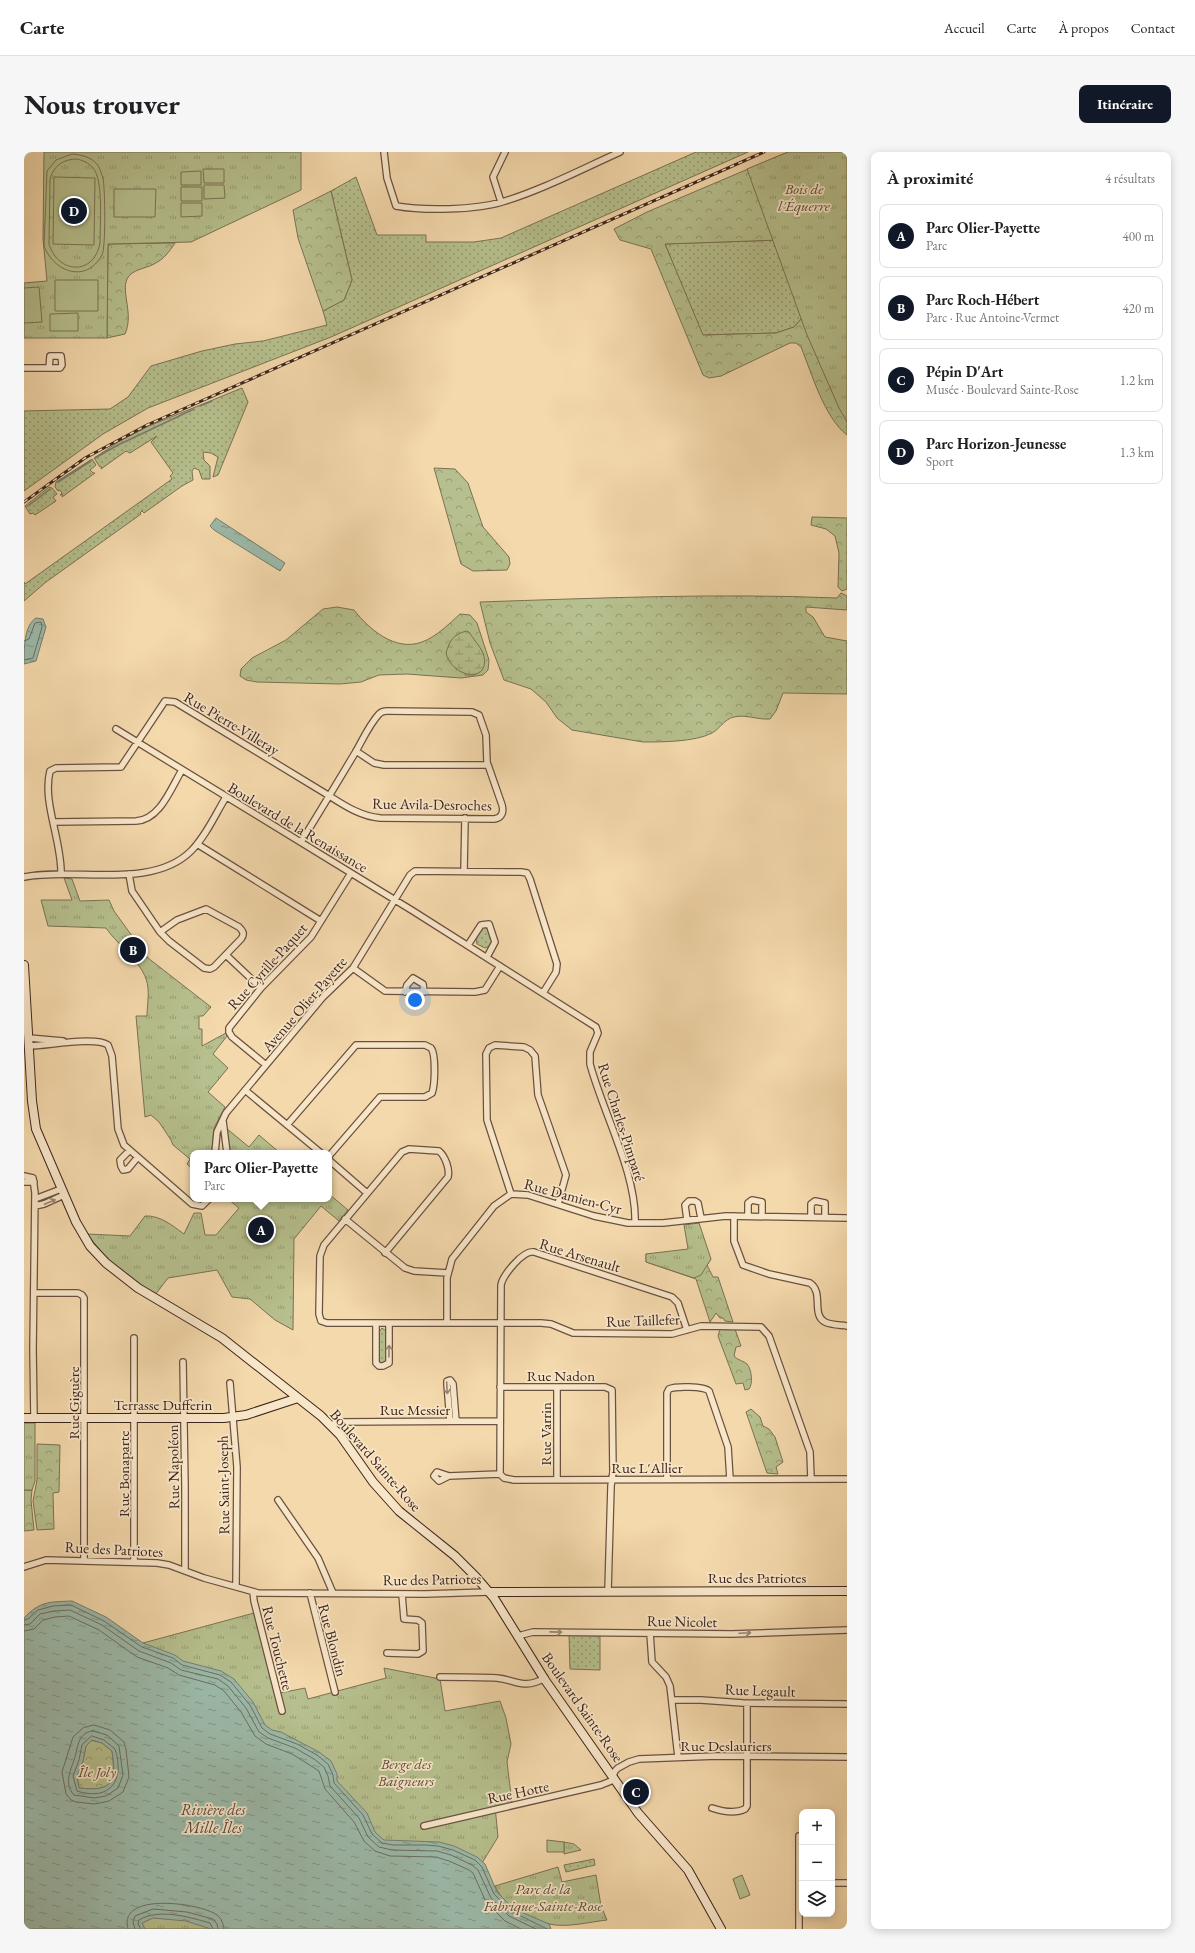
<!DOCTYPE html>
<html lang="fr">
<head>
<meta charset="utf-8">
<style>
	body { margin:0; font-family:"EB Garamond",serif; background:#f6f6f6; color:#202124 }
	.controls { position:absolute; right:12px; bottom:12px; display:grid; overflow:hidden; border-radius:8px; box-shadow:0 2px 10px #0003 }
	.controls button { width:36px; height:36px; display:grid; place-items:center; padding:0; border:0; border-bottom:1px solid #e0e0e0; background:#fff; color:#202124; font:20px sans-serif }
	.you { position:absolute; left:391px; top:848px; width:14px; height:14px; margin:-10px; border:3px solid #fff; border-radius:50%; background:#1a73e8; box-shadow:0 0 0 6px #1a73e833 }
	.badge { display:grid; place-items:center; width:26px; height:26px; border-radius:50%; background:#111827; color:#fff; font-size:13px; font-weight:700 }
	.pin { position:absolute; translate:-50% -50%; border:2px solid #fff; box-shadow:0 1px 4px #0006 }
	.popup { position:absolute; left:166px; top:998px; width:142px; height:52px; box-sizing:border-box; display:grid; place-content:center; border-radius:8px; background:#fff; filter:drop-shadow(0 1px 3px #0005); font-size:13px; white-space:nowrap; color:#757577 }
	.popup b { font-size:15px; color:#202124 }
	.popup::after { content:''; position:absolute; left:50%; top:100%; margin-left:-8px; border:8px solid transparent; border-top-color:#fff }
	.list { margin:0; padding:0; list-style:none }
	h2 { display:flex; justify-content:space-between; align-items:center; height:52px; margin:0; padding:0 16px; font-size:17px }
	h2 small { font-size:13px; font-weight:400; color:#757577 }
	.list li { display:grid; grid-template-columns:26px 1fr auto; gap:12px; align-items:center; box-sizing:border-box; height:64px; margin:0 8px 8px; padding:0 8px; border:1px solid #e0e0e0; border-radius:8px }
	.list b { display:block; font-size:15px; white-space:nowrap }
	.list p { margin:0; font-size:13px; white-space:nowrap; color:#757577 }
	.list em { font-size:13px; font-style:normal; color:#757577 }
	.icon { flex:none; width:22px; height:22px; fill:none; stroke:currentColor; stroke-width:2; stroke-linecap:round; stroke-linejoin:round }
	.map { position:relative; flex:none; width:823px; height:1777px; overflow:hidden; border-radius:8px }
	header { display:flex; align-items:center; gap:24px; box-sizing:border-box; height:56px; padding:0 20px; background:#fff; border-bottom:1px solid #e0e0e0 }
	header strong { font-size:19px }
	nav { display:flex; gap:22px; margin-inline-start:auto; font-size:14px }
	.intro { display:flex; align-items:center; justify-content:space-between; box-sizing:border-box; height:96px; padding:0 24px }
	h1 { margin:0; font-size:28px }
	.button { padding:10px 18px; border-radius:8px; background:#111827; color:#fff; font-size:14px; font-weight:700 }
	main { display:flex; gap:24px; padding:0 24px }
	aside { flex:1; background:#fff; border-radius:8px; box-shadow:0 2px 10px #0003 }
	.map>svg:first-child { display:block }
</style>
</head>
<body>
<header>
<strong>Carte</strong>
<nav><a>Accueil</a><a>Carte</a><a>À propos</a><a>Contact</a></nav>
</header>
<div class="intro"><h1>Nous trouver</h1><a class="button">Itinéraire</a></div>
<main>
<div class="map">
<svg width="823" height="1777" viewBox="0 0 823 1777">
	<defs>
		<pattern id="grass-dots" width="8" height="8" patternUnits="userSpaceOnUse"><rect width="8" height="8" fill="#b6c08e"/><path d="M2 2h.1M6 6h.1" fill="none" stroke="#959c73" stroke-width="1.8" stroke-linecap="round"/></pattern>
		<pattern id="forest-crowns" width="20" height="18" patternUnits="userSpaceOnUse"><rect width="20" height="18" fill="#b6c08e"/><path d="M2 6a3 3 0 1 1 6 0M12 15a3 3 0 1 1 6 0" fill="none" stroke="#959c73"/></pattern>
		<pattern id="wetland-marsh" width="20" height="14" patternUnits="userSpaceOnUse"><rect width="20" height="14" fill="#b6c08e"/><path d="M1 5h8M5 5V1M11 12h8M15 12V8" fill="none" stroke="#959c73"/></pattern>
		<pattern id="park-tufts" width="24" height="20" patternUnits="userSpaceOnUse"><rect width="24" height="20" fill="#b6c08e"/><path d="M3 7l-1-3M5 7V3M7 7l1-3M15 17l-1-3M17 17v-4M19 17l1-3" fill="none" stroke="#959c73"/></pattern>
		<pattern id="water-ripples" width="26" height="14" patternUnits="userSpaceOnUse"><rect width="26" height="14" fill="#9cbaaa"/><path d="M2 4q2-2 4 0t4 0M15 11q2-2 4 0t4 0" fill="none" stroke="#80978a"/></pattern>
	</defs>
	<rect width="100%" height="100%" fill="#f4d9ac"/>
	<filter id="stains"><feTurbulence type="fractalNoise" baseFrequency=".005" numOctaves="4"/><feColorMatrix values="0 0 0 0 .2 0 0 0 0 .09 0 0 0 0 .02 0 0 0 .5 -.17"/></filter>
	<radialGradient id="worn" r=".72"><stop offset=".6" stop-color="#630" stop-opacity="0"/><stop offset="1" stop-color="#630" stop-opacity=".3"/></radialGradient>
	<path fill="url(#grass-dots)" stroke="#7a7254" d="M672,0h52l-417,185 -183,71 -45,26 -79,57v-80l86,-2 18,-12 23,-31 51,-15 33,-7 28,-3 64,-16 -4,-14 21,-11 8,-20 -21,-89 25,-14 21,58h49v7h48l27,-4z
		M784,87l-6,79 -8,9 -18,6 -74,2 -37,-91z
		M218,236l6,14 -30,73 -5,2 5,-20 -7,-4 -8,-1 1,8 6,6v13h-8l-3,-9 -5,-2 -2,3 1,9 -11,6 -38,27 -2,-2 -2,2 1,1 -95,68 -22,19v-19l1,2 147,-105 -2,-3 3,-3 -22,-31 6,-6 -27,17 -4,-2 -25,18 1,-2h-2l-6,-9 26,-17 29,-15z
		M68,307l4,6 -6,5 3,3h2l-33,24 1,-2h-3l2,-2 -2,-3 -2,1 -3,-4 1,-5z
		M25,335l3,1 5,6 -4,3 3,4 -21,14 -2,-2 -3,1 -5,-8z
		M460,775l4,2 4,13 -2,4 -5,2 -8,-4c-2,-6 2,-12 7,-17z
		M358,1176l4,3v29l-4,3 -3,-2v-29z
		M545,1483l31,1v34l-30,-1z
		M570,1707l1,6 -29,7 -2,-7z"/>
	<path fill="url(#forest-crowns)" stroke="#7a7254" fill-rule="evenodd" d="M764,0h59v283c-23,-18 -35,-61 -46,-88l-5,-4h-6l-69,33 -12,2 -6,-3 -52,-126 -31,-9 -6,-11 33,-17zM784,87l-6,79 -8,9 -18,6 -73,2 -38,-91z
		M307,39l21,89 -8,20 -21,11 -25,-73 -5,-28z
		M151,91c-6,9 -11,16 -21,21 -9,5 -22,5 -27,15 -6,14 7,35 -2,55l-18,4 1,-94z
		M410,316l21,1 13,14 15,44 26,30 1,7 -3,6 -34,1 -12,-7z
		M788,365l35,1v71l-5,2 -4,-4 1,-34 -4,-17 -9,-7 -15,-4z
		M817,441l6,3v14l-41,-3v5l7,5 12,20 22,4v53l-64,-1 -7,18 -6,8c-12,1 -25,-5 -36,-2 -10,2 -14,12 -22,16 -17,9 -50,9 -69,9l-71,-12 -15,-12 -11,-16 -15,-13 -27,-9 -14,-37 -10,-41c119,-4 238,-9 357,-4z
		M313,455l17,3c15,19 41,42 68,32 14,-5 27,-18 38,-28l10,1 7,8 12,37 -1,10 -5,5 -22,3 -54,-4 -28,1 -18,7 -21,2 -83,-2 -11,-2 -6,-4 1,-7 11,-11 34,-18 37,-31zM452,492l6,8 -1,19 -7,4h-9z
		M622,1102l65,5 -4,6 6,12h5l15,45 -8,-1 -2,-3h-3l-4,-5 -6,9 -14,-43 -50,-17z
		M696,1177h15l6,17 -5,1 -2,9c3,4 10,5 13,8 5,6 6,20 2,25l-4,1 -2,-7 -7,1 -18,-48z
		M727,1257l9,8 3,9 6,3 6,8 8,25 -7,5 2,7 -11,-1 -21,-61z
		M13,1292l23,1 -1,47 -6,1 1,36 -17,1 -4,-29 4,-21z
		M0,1338h8l-1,10 3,30 -10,1z
		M67,1588l11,3 10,8c4,31 2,41 -33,37l-2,-12 6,-15 3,-15z"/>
	<path fill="url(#wetland-marsh)" stroke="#7a7254" d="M442,479l3,1c4,7 11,14 14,21 10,31 -31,26 -37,0 4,-13 7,-18 20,-22z"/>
	<path fill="url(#park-tufts)" stroke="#7a7254" d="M20,0h257v38l-110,52 -83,2 -1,94h-83v-55l23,-2 -4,-42z
		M764,0h59v270l-8,-14 -32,-73 -60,-166z
		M40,726l8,1 8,22 29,-1 5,11 34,47 63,49 -8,9h-4v13h3v17l24,-13 1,3 -14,18 15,14 -20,24 17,15 -11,21 -2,25h-19v16l-6,-5 3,-5 -17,-14 -2,-5 -12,-18 -8,-7 -6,2 -9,-101h11c0,-9 2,-19 1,-28 -2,-24 -29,-41 -42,-60l-58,-2 -7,-26h31z
		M202,976l23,19 10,-12 21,18h-50z
		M305,1042l19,16 -9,11 -18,-15 -27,33 -1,91 -18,-10 -25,-21 -18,-2 -15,-27 -49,8 -13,17 -46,-34 -22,-27 43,2 15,-20c15,-1 28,10 39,18l10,-21h7l4,22h11l23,-27 -11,-9h101z
		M675,1071l12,36 -10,16 -7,3 -48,-16v-8l42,-5 -4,-24z
		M0,1271h11v58l-3,9h-8z
		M230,1461l21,81 30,-6 3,11 78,-21 -2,-10 56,11 5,32 55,-10 6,17 5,26 -4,18 5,41 -17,3 3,31 -16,26 -99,-20 -214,-181 -26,-19z
		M540,1690l10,2 7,6 -17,4z
		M534,1715l4,15 34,-7 5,31 6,14c-18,2 -40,8 -58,4 -20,-4 -46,-19 -54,-38z
		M125,1757l75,20h-87z"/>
	<path fill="#b6c08e" stroke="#7a7254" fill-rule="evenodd" d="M48,2c10,1 21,3 27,13 1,3 3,8 4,11 2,9 3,70 -1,77 -16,29 -48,17 -58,-9l3,-75 9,-11zM53,7c8,2 14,5 18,12 8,13 5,54 5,72 -6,33 -42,31 -51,1l1,-65c4,-14 14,-20 27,-20z
		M179,17h21v14h-20z
		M177,19v14h-20v-13z
		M30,25l41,1 -1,67 -41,-1z
		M180,33h20l1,13 -21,1z
		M157,35h21v14h-21z
		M90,37h42l-1,28h-41z
		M157,51h21v13l-21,1z
		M31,128h43v31h-43z
		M15,135l3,35 -18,1v-35z
		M54,161v18h-28v-17z
		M523,1688l17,2v10h-17z
		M718,1723l8,20 -10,4 -7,-20z"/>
	<path fill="url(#water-ripples)" stroke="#767e71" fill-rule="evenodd" d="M192,366l69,45 -5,8 -66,-41 -4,-4z
		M12,466l7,1 3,8 -10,34 -12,3c0,-14 0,-39 12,-46z
		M48,1449l34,16 37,26 32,12 8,6 38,10 13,8 19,23 12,23 7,5 9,2 38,20 12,9 6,13v7l30,32 8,19 9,8 55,2 15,4 23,11 8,7 12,28 17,17 35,15 2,5h-340l-25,-8 -33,-3 -11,5 3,6h-121v-311c16,-17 25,-16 48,-17zM68,1588l10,3 10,8c5,31 1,41 -33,37l-2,-12 6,-15 3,-15z"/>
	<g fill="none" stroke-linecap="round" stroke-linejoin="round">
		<path stroke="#6c6f62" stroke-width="1" d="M0,489l5,-2 6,-16 6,-1 1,5 -9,31 -9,2
			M0,1468l4,-1 10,-9 15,-4 18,-1 33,16 38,26 31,11 9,7 38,10 11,7 19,23 12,23 8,6 27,10 20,11 11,9 5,11 1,8 29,32 9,19 10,9 11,2h32l13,1 15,4 22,10 7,7 12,27 17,17 36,18
			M0,1473l6,-1 10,-10 14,-3 16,-1 32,15 37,26 32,12 10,7 37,9 10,7 18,22 13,24 9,6 27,10 19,11 10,8 4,9 2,10 29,32 9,19 11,10 13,3 45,1 14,4 21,10 6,5 13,28 18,18 27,13
			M0,1479l10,-2 9,-9 12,-3 14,-1 30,14 38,27 31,11 11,7 36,10 9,6 17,21 14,24 11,8 26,10 27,17 6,18 29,33 10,19 11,10 15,5 46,1 13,4 20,9 4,3 13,29 19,19 16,8
			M70,1573l16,5 14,12 2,7 3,28 -6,15 -14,9 -14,3 -19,-2 -5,-2 -5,-6 -4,-22 11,-35 10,-9z
			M69,1579l14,4 12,11 4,29 -5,13 -12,8 -12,2 -20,-3c-10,-11 -4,-23 0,-35 4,-11 3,-28 19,-29z
			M68,1584l12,4 11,9c10,30 -4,53 -38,42l-4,-15 6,-16 3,-15z
			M104,1777c-11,-38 73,-26 89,-14 5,4 6,9 7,14
			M111,1777l-2,-7 2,-6 18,-7 34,3 26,7 4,5 1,5
			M117,1777l-3,-5 1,-4c20,-12 50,-3 71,3l3,6"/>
		<path stroke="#767e71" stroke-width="1.5" d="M176,254l12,-5
			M71,306l23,-13 76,-36
			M34,330l33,-21
			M4,354l22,-17"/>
		<defs>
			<path id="street" d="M360,0l3,26 9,28c28,5 79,4 106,-4 40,-12 80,-33 118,-50
				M477,50l-8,-25 12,-25
				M0,216h36l2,-3 -1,-9h-11l-1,12
				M92,577l297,182 183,116 2,6 -8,19v12c13,49 47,110 45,159
				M332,599l18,12 10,2h104
				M30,670l82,-1c24,-1 35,-33 46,-51
				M173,692l124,77
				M440,719l1,-53
				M37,722c1,-33 -19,-72 -11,-103l6,-3 65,-1 44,-66 10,1 148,90c18,11 35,24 57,26l114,1c8,-1 10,-7 8,-14l-15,-43 -1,-27 -7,-20 -7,-3 -85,-1c-3,0 -6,1 -8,3 -10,11 -17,27 -24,39 -18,30 -36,60 -54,89
				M105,722l3,17 28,41 9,9 35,27 6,1 4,-2 27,-28c4,-5 2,-8 -2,-12l-33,-18 -29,11 -17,12
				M0,725c52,-10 128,13 167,-26 15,-15 24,-36 35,-54
				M444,793l13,-20 8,-1 6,18 -8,15
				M202,803l35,33
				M329,816l32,23 90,1 10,-2 15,-24
				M381,840l2,-7 6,-7 10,6 1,8
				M5,886l34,3
				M5,894c18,0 66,-10 79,-1l4,11 6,73 6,16 68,59 10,2 7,-7
				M242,913l-34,-28 -3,-5v-4l32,-40 50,-51 40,-64
				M221,938l76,63
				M199,969l4,32
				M263,973l69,-80h69l6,3c5,6 4,37 1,45l-7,4h-45l-51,59
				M105,999l-9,9 1,6 2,4 5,-1 9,-11
				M191,1001l2,-21 9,-19 97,-116 30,-29 57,-93 5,-4 106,1 6,1 3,6 27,85 -1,8 -13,21
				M305,1008l38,33
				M0,1024l9,2 2,15 -2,156 1,69
				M0,1030h10
				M487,1042l-24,-74 -1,-66 3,-6 6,-3 29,2 6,3 5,6 3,39 28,80 -8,29
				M11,1047l26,-10
				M11,1054l9,-2 20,-9
				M710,1064v25l9,24 26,9 41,9c14,9 1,32 15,39 6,3 15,3 22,4
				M724,1064v-13l4,-3 10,2v14
				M787,1065v-13l4,-3 10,2v14
				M321,1067l60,49 9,3 34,2
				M663,1068l-2,-15 4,-4h6l3,2 3,15
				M361,1101l63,-76c2,-8 -3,-21 -9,-26l-30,-2 -7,3 -78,93 -4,11 -1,58 2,7 6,2h214l10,1 22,9 99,1 29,-8 60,1 8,9 41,116 1,27
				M10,1141h44l4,2 2,3v262
				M352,1171v40l3,3h4l6,-3v-40
				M423,1171v-45l5,-19 42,-53 17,-12 17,1 66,21 34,7h35l63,-7 121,2
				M159,1210l2,125v84
				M206,1231l7,84 -1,119
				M476,1235h105l7,3 1,82 -2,14 -3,105
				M533,1236v92
				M426,1269l-3,-37v-3l3,-1 3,4 3,37
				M307,1273l7,-3 162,-1
				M476,1322l1,-189c2,-10 22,-35 33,-33l138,45 6,6 9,27
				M425,1324l-10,5 -5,-5 3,-4 12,4 51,-2 4,4 10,2 333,-1
				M643,1327v-86l2,-4c6,-3 35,-3 40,2l19,56 2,32
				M254,1348l40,58 15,35
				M110,1409v-223
				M0,1415l22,-7 111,3 12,2 35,13 54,15 167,1 64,-2
				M229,1440l1,9 28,110
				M286,1441l25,99
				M626,1481l2,29 14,15 4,9 8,71
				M494,1484l15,-4 199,2 115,-4
				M363,1501l31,1 5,-3 -1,-28 -4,-3 -14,-1 -2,-25
				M416,1525c19,0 38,0 57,1 20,2 26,12 48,0
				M648,1548h29l42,3 104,1
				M688,1656c9,3 23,6 33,1l2,-3v-103
				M400,1674l177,-41 10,-4 4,-10 3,-3 11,-6 10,-3 78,-3 130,1
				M775,1684v93
				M808,1731h15"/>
			<path id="secondary" d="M0,813l8,136 4,28 40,93 14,24 16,17 32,25 84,50 99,78 19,19 33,47 26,29 56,45 21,21 18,21 51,82 93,133 50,57 33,59
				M0,1266h200l22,-3 52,-17
				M465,1440l358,-1"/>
		</defs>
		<use href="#street" stroke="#6b513f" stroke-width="8"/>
		<use href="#secondary" stroke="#3d241b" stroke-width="10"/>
		<use href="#street" stroke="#f8e6c9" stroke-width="5.5"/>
		<use href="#secondary" stroke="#f8e6c9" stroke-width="8"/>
		<defs>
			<path id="rail" d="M0,350l61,-44 62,-33 617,-273"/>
		</defs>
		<use href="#rail" stroke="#3d241b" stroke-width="3"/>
		<use href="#rail" stroke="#f8e6c9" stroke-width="1.5" stroke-dasharray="4.5" stroke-linecap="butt"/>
	</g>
	<defs><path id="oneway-shaft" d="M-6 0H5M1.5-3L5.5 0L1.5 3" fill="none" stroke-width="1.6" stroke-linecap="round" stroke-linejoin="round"/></defs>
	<g stroke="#9a8572">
		<use href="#oneway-shaft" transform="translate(26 1050) rotate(-23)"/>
		<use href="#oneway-shaft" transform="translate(365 1199) rotate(-89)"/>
		<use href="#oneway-shaft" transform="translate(423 1236) rotate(87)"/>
		<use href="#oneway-shaft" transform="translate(532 1480) rotate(1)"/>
		<use href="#oneway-shaft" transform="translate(721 1481) rotate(-3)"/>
	</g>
	<g text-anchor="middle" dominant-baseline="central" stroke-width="3.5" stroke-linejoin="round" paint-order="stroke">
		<g font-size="15" font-style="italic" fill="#5b4b38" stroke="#f8e6c9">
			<text x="780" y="36">Bois de<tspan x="780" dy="17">l'Équerre</tspan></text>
			<text x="382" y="1611">Berge des<tspan x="382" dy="17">Baigneurs</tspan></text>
			<text x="73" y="1619">Île Joly</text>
			<text x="519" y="1736">Parc de la<tspan x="519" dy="17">Fabrique-Sainte-Rose</tspan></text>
		</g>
		<g font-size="15" fill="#3d241b" stroke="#f8e6c9">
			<text transform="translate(208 571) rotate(31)">Rue Pierre-Villeray</text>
			<text transform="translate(408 652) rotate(1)">Rue Avila-Desroches</text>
			<text transform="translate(274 675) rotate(31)">Boulevard de la Renaissance</text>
			<text transform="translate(243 814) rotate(-48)">Rue Cyrille-Paquet</text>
			<text transform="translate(280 852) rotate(-49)">Avenue Olier-Payette</text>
			<text transform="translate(598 970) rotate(72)">Rue Charles-Pimparé</text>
			<text transform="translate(549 1044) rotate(15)">Rue Damien-Cyr</text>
			<text transform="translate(556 1103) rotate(17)">Rue Arsenault</text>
			<text transform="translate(619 1168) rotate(-2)">Rue Taillefer</text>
			<text x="537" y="1223">Rue Nadon</text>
			<text transform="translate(49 1251) rotate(-90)">Rue Giguère</text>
			<text x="139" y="1252">Terrasse Dufferin</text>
			<text x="391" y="1257">Rue Messier</text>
			<text transform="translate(521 1282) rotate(-90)">Rue Varrin</text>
			<text transform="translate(352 1308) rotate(49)">Boulevard Sainte-Rose</text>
			<text transform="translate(149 1315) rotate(-91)">Rue Napoléon</text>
			<text x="623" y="1315">Rue L'Allier</text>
			<text transform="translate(99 1322) rotate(-90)">Rue Bonaparte</text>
			<text transform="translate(199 1333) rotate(-91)">Rue Saint-Joseph</text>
			<text transform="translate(90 1397) rotate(3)">Rue des Patriotes</text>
			<text x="733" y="1425">Rue des Patriotes</text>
			<text transform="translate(408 1427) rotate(-1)">Rue des Patriotes</text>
			<text transform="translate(658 1469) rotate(1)">Rue Nicolet</text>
			<text transform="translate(309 1488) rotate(75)">Rue Blondin</text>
			<text transform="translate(254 1496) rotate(76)">Rue Touchette</text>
			<text transform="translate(736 1538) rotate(2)">Rue Legault</text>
			<text transform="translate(559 1555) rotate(55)">Boulevard Sainte-Rose</text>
			<text x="702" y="1593">Rue Deslauriers</text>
			<text transform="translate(494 1640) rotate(-12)">Rue Hotte</text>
		</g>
		<g font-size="16" font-style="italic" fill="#554a3f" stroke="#f8e6c9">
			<text x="189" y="1657">Rivière des<tspan x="189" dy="18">Mille Îles</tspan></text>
		</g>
	</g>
	<rect width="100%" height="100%" filter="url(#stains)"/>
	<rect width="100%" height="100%" fill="url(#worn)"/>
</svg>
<div class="controls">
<button>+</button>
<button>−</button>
<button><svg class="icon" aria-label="layers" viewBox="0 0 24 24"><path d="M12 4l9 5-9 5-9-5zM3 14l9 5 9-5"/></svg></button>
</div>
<div class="you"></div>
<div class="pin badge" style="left:237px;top:1078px">A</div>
<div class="popup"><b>Parc Olier-Payette</b>Parc</div>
<div class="pin badge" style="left:109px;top:798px">B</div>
<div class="pin badge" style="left:612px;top:1640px">C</div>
<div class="pin badge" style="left:50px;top:59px">D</div>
</div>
<aside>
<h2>À proximité<small>4 résultats</small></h2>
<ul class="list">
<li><span class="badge">A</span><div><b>Parc Olier-Payette</b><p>Parc</p></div><em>400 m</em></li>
<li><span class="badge">B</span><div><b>Parc Roch-Hébert</b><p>Parc · Rue Antoine-Vermet</p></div><em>420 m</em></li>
<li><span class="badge">C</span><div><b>Pépin D'Art</b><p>Musée · Boulevard Sainte-Rose</p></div><em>1.2 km</em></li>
<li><span class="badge">D</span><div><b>Parc Horizon-Jeunesse</b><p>Sport</p></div><em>1.3 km</em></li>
</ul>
</aside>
</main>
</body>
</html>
